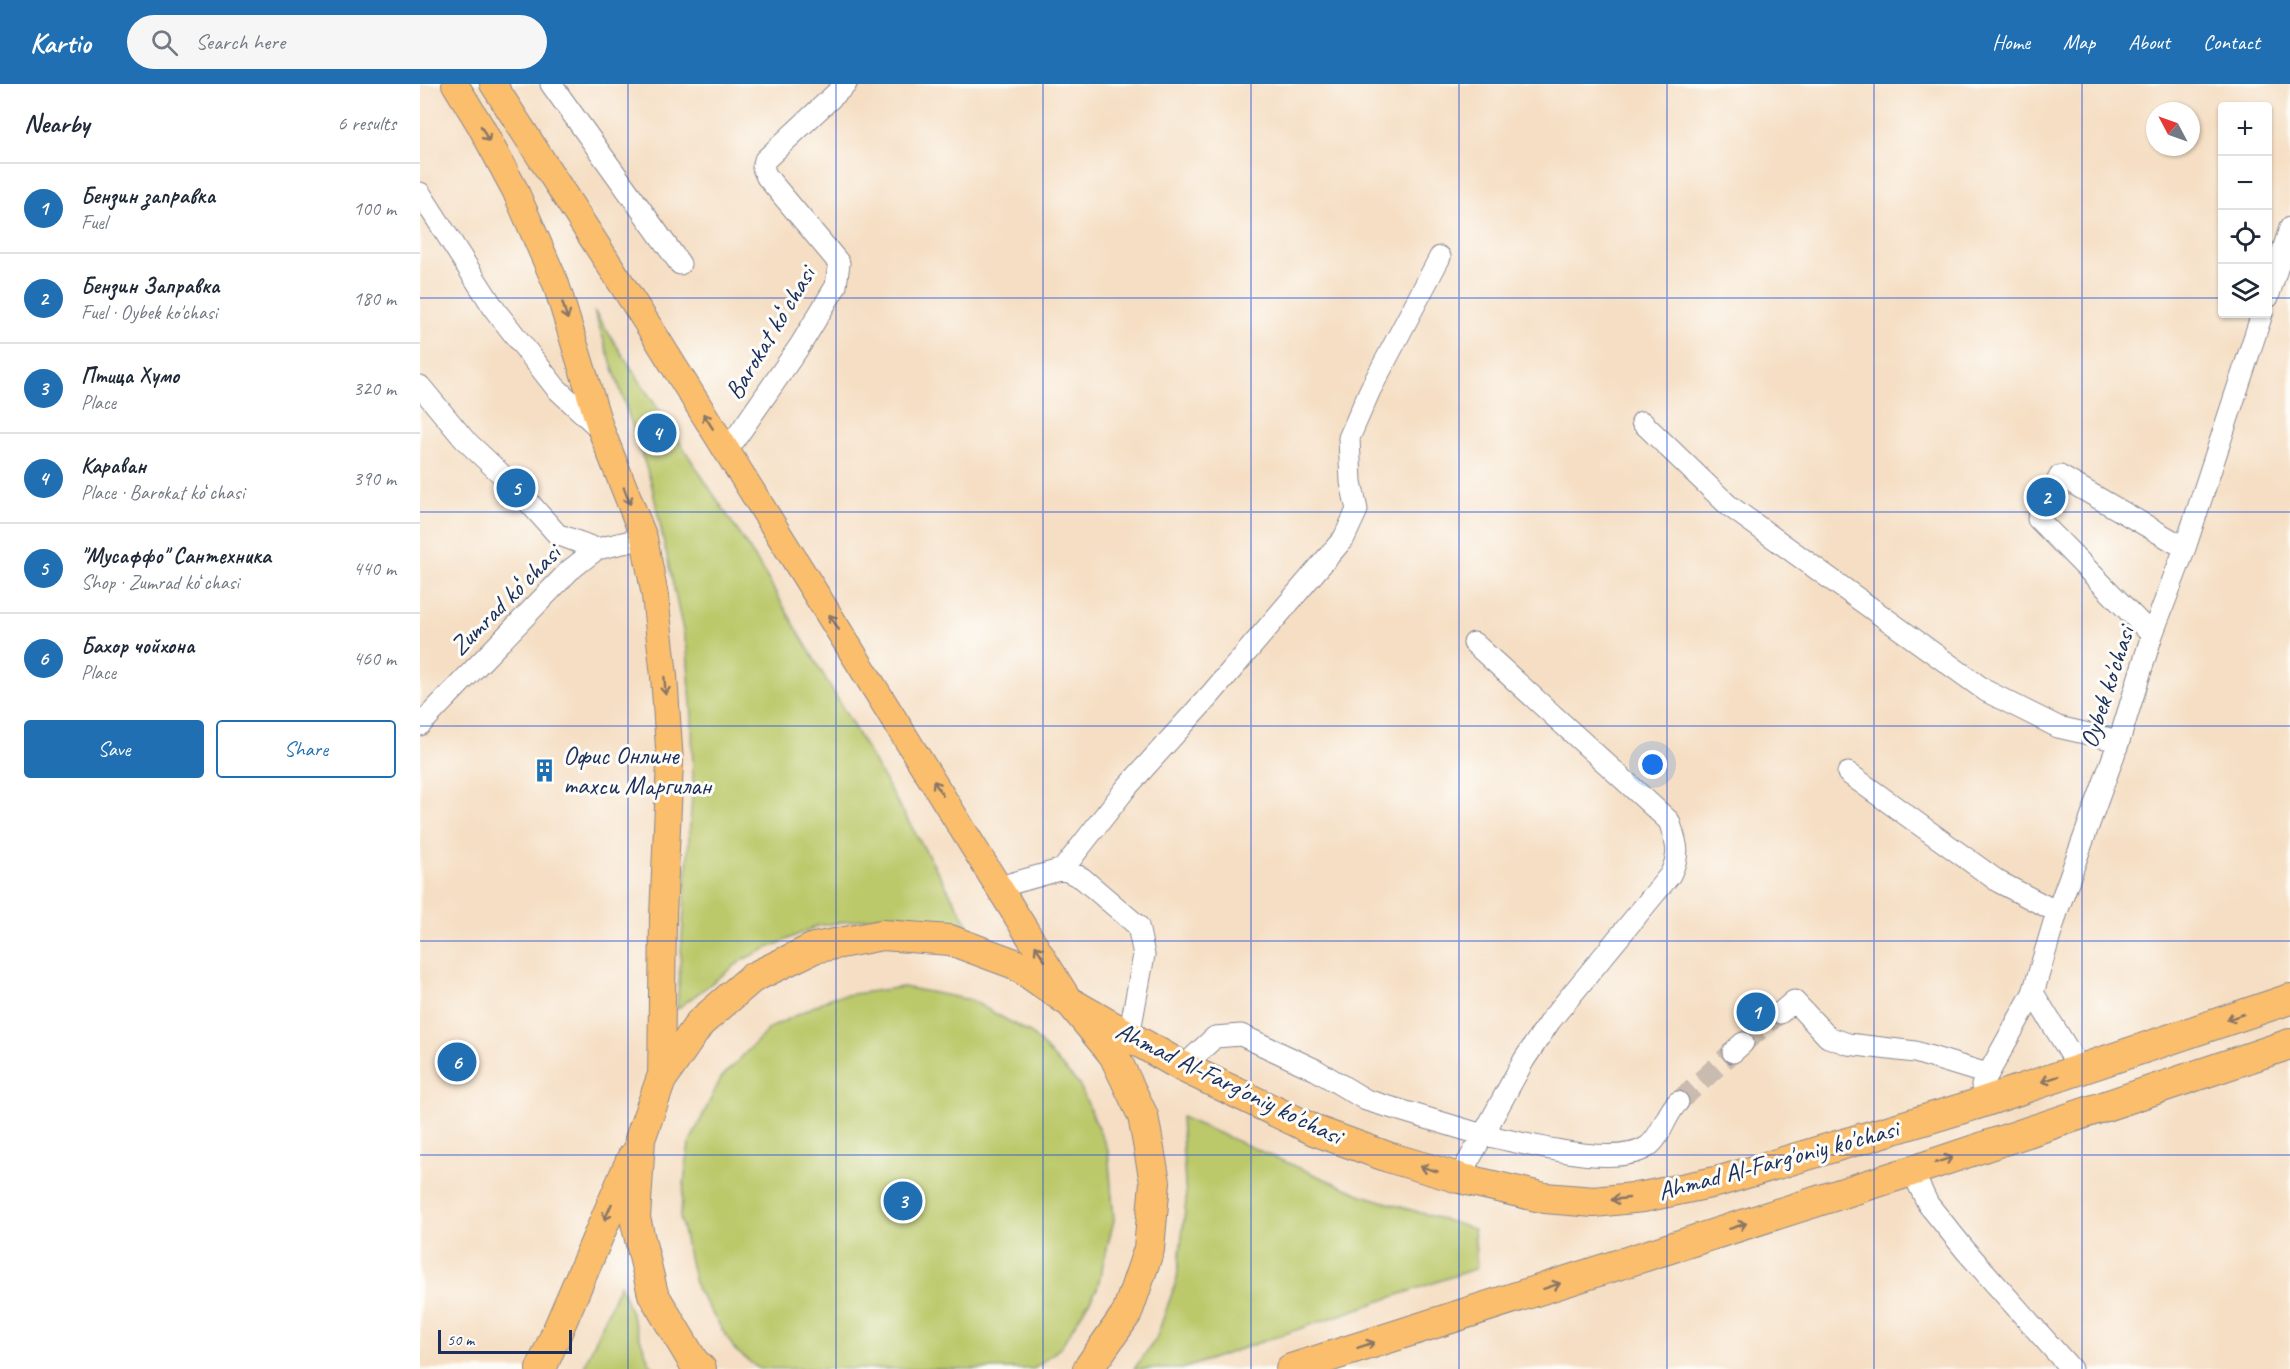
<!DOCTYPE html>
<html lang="en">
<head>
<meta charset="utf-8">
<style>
	body { margin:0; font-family:Caveat,sans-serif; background:#f6f6f7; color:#1f2937 }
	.controls { position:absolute; right:18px; top:18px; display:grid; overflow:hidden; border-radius:6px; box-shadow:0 2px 4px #0004 }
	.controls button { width:54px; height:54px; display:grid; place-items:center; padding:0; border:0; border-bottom:2px solid #e0e1e3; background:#fff; color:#1f2937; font:30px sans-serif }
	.compass { position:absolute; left:1726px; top:18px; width:54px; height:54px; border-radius:50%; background:#fff; box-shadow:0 2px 4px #0004; rotate:311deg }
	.scale { position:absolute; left:18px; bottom:15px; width:134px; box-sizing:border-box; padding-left:6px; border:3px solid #1b2f5e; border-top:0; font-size:16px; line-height:21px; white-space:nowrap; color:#1b2f5e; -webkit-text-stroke:4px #fdfcf7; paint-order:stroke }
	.you { position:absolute; left:1233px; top:681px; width:21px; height:21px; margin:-15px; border:4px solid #fff; border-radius:50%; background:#1a73e8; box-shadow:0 0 0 9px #1a73e833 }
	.badge { display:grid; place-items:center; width:39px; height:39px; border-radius:50%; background:#1f6fb2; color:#fff; font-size:20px; font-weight:700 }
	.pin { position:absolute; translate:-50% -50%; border:3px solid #fff; box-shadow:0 2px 6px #0006 }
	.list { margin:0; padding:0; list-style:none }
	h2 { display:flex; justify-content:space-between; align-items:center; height:78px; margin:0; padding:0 24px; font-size:26px }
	h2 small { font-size:20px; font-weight:400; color:#747a83 }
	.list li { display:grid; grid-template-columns:39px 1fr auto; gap:18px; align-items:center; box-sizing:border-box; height:90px; padding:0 24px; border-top:2px solid #e0e1e3 }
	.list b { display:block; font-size:22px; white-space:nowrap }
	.list p { margin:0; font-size:20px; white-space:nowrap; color:#747a83 }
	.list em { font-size:20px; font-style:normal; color:#747a83 }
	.actions { display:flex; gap:12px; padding:18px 24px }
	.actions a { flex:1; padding:14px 0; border:2px solid #1f6fb2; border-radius:6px; text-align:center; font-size:21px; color:#1f6fb2 }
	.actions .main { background:#1f6fb2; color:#fff }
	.icon { flex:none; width:33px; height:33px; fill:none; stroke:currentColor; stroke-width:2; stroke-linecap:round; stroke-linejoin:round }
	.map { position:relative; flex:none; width:1870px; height:1285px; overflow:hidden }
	header { display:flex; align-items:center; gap:36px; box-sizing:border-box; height:84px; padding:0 30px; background:#1f6fb2; color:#fff }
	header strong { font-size:28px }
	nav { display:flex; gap:33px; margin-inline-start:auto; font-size:21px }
	.search { width:420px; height:54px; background:#f6f6f7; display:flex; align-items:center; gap:15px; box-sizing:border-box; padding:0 21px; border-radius:33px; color:#747a83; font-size:22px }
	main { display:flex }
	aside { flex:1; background:#fff }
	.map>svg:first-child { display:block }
</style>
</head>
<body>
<header>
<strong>Kartio</strong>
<div class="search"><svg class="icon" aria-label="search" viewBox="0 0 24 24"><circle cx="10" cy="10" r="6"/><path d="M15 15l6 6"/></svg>Search here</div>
<nav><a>Home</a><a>Map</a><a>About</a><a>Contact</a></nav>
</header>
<main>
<aside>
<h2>Nearby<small>6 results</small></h2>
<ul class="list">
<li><span class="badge">1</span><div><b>Бензин заправка</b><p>Fuel</p></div><em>100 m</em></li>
<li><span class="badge">2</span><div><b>Бензин Заправка</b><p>Fuel · Oybek ko'chasi</p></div><em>180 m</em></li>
<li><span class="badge">3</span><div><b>Птица Хумо</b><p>Place</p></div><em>320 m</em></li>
<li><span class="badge">4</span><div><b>Караван</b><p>Place · Barokat koʻchasi</p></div><em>390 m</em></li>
<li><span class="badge">5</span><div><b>&quot;Мусаффо&quot; Сантехника</b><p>Shop · Zumrad koʻchasi</p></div><em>440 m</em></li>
<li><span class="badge">6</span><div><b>Бахор чойхона</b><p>Place</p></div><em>460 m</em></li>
</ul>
<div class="actions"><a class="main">Save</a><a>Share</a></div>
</aside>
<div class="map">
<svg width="1870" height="1285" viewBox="0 0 1870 1285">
	<rect width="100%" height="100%" fill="#fdfcf7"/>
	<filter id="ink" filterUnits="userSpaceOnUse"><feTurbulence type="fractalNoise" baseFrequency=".0167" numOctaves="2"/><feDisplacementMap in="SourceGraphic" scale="12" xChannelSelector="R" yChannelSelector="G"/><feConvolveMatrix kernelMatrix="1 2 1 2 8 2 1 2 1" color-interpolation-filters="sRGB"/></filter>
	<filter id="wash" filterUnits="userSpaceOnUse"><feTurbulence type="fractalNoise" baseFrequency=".008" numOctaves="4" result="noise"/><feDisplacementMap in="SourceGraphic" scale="24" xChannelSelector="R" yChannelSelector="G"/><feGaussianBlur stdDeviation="1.35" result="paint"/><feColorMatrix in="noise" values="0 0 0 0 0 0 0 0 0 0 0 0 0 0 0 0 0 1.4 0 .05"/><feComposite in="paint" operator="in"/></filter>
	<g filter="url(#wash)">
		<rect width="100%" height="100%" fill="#f5dec3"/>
		<path fill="#bbc96b" stroke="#6b7c64" stroke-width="1.5" d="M174,227l165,253 209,360 -73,-10 -78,12 -73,33 -67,50 16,-227 -1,-65 -5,-68 -36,-167z
			M483,903l68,13 61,34 48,52 28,65 6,69 -17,69 -37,59 -26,21h-275l-24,-19 -39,-62 -16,-71 9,-73 32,-66 49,-50 63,-31z
			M761,1033l181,78 112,34 3,39 -295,101h-48l22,-30 21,-60 9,-78z
			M200,1200l29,78 6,7h-72z"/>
	</g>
	<g filter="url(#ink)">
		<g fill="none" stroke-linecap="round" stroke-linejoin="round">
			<path stroke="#c9bbaf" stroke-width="21" stroke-dasharray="21 10" stroke-linecap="butt" d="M1323,959l37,-30
				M1258,1018l55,-50"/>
			<defs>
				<path id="minor" d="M131,0l129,180
					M0,109l75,117 61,78 45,42
					M1848,213l22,-69
					M0,302l44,53 52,49 41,46 40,15
					M1222,338l86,83 258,186 72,36 61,14
					M307,367l74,-107 35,-58 3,-23 -72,-86 -4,-9 2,-8 81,-76
					M1634,403l6,-11 125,72
					M1623,426l-5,9 114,116
					M0,641l150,-155 27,-21 47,-11
					M1428,689l151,109 58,30
					M643,785l64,-82 84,-93 133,-156 13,-28 -6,-28 -2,-44 21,-48 70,-133
					M579,803l64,-18 19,9 56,48 6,29 -15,81
					M1360,929l14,-12 34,36 20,7 67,8 72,22
					M1313,968l10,-9
					M763,983l32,-30 26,-2 75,35 50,30 117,35 41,-75 26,-39 120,-146c11,-22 7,-31 -1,-54l-195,-178
					M1660,985l-47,-76 24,-81 62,-171 33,-106 33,-87 77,-234
					M1562,1001l51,-92
					M1492,1087l16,33 38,47 105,118
					M1039,1094l24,-43c39,7 130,34 164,12 15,-10 18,-33 31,-45"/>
				<path id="major" d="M35,0l25,41 35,65 41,94 45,146 43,108 11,58 9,80 6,86 -7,154 -2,164
					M73,0l159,247 417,669"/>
				<path id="highway" d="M651,919l112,64 133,64 72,26 71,21 86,20 49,4 49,-5 77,-16 254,-76 316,-106
					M121,1285l91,-211
					M281,1285l-8,-8 -40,-67 -18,-76 5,-79 21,-59 39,-57 52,-45 62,-30 68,-13 68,5 65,24 56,39 43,52 29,61 12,66 -6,67 -22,64 -39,56
					M871,1285l621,-198 378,-127"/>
			</defs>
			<use href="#minor" stroke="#888690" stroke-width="23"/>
			<use href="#major" stroke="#888690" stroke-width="28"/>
			<use href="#highway" stroke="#888690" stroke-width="32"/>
			<use href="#minor" stroke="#fff" stroke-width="21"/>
			<use href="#major" stroke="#fabe6d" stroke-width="26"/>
			<use href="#highway" stroke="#fabe6d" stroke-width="30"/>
		</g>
		<defs><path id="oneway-shaft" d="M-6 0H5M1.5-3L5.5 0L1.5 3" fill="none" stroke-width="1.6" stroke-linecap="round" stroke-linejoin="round" transform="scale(1.5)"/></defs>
		<g stroke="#8a7666">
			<use href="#oneway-shaft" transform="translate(65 50) rotate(62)"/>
			<use href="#oneway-shaft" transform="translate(145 227) rotate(73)"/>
			<use href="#oneway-shaft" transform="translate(288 337) rotate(-122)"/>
			<use href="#oneway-shaft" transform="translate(207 412) rotate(69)"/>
			<use href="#oneway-shaft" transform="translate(414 538) rotate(-122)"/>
			<use href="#oneway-shaft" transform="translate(245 602) rotate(86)"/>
			<use href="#oneway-shaft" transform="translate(518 704) rotate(-122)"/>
			<use href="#oneway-shaft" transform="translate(620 869) rotate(-122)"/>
			<use href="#oneway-shaft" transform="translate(1815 933) rotate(161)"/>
			<use href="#oneway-shaft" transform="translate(1630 995) rotate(161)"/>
			<use href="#oneway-shaft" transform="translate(1524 1076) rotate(-19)"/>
			<use href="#oneway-shaft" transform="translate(1009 1085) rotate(-164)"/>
			<use href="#oneway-shaft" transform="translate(1200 1115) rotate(174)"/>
			<use href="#oneway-shaft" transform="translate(188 1128) rotate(114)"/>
			<use href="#oneway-shaft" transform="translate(1318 1142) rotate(-18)"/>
			<use href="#oneway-shaft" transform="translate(1132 1202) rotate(-18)"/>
			<use href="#oneway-shaft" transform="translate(946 1261) rotate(-18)"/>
		</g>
	</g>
	<path fill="none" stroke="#1d4ed8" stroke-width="1.5" stroke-opacity="0.55" d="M208,0v1285M416,0v1285M623,0v1285M831,0v1285M1039,0v1285M1247,0v1285M1454,0v1285M1662,0v1285M0,214h1802M1848,214h22M0,428h1870M0,642h1870M0,857h1870M0,1071h1870"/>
	<defs>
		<symbol id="building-bare" viewBox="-9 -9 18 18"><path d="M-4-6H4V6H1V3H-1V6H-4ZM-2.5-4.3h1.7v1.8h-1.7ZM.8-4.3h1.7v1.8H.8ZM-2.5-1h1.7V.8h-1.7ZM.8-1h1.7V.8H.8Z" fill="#1f6fb2" stroke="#fdfcf7" stroke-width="2.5" paint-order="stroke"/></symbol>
	</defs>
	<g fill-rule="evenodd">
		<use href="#building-bare" x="108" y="670" width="33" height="33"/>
	</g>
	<g text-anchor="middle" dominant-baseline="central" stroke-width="6" stroke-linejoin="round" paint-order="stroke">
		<g font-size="26" fill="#1b2f5e" stroke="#fdfcf7">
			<text transform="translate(350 249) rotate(-59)">Barokat koʻchasi</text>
			<text transform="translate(85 516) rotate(-45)">Zumrad koʻchasi</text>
			<text transform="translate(1687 603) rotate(-72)">Oybek ko'chasi</text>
			<text transform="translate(809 999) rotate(26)">Ahmad Al-Farg'oniy ko'chasi</text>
			<text transform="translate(1358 1076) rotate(-15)">Ahmad Al-Farg'oniy ko'chasi</text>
		</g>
		<g font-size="26" fill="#1b2f5e" stroke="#fdfcf7" text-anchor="start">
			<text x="143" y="671">Офис Онлине<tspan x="143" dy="30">тахси Маргилан</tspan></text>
		</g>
	</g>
</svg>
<div class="controls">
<button>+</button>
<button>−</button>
<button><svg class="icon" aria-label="locate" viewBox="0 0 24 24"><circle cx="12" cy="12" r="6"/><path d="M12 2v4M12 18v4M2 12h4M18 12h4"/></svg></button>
<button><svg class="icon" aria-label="layers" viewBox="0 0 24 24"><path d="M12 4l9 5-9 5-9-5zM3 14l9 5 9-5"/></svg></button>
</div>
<svg class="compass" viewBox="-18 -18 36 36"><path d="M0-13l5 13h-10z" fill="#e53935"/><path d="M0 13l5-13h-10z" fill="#747a83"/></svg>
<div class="scale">50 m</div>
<div class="you"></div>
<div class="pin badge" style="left:1336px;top:928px">1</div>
<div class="pin badge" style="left:1626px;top:413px">2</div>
<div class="pin badge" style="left:483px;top:1117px">3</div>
<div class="pin badge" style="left:237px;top:349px">4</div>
<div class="pin badge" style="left:96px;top:404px">5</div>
<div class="pin badge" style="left:37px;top:978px">6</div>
</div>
</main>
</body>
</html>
